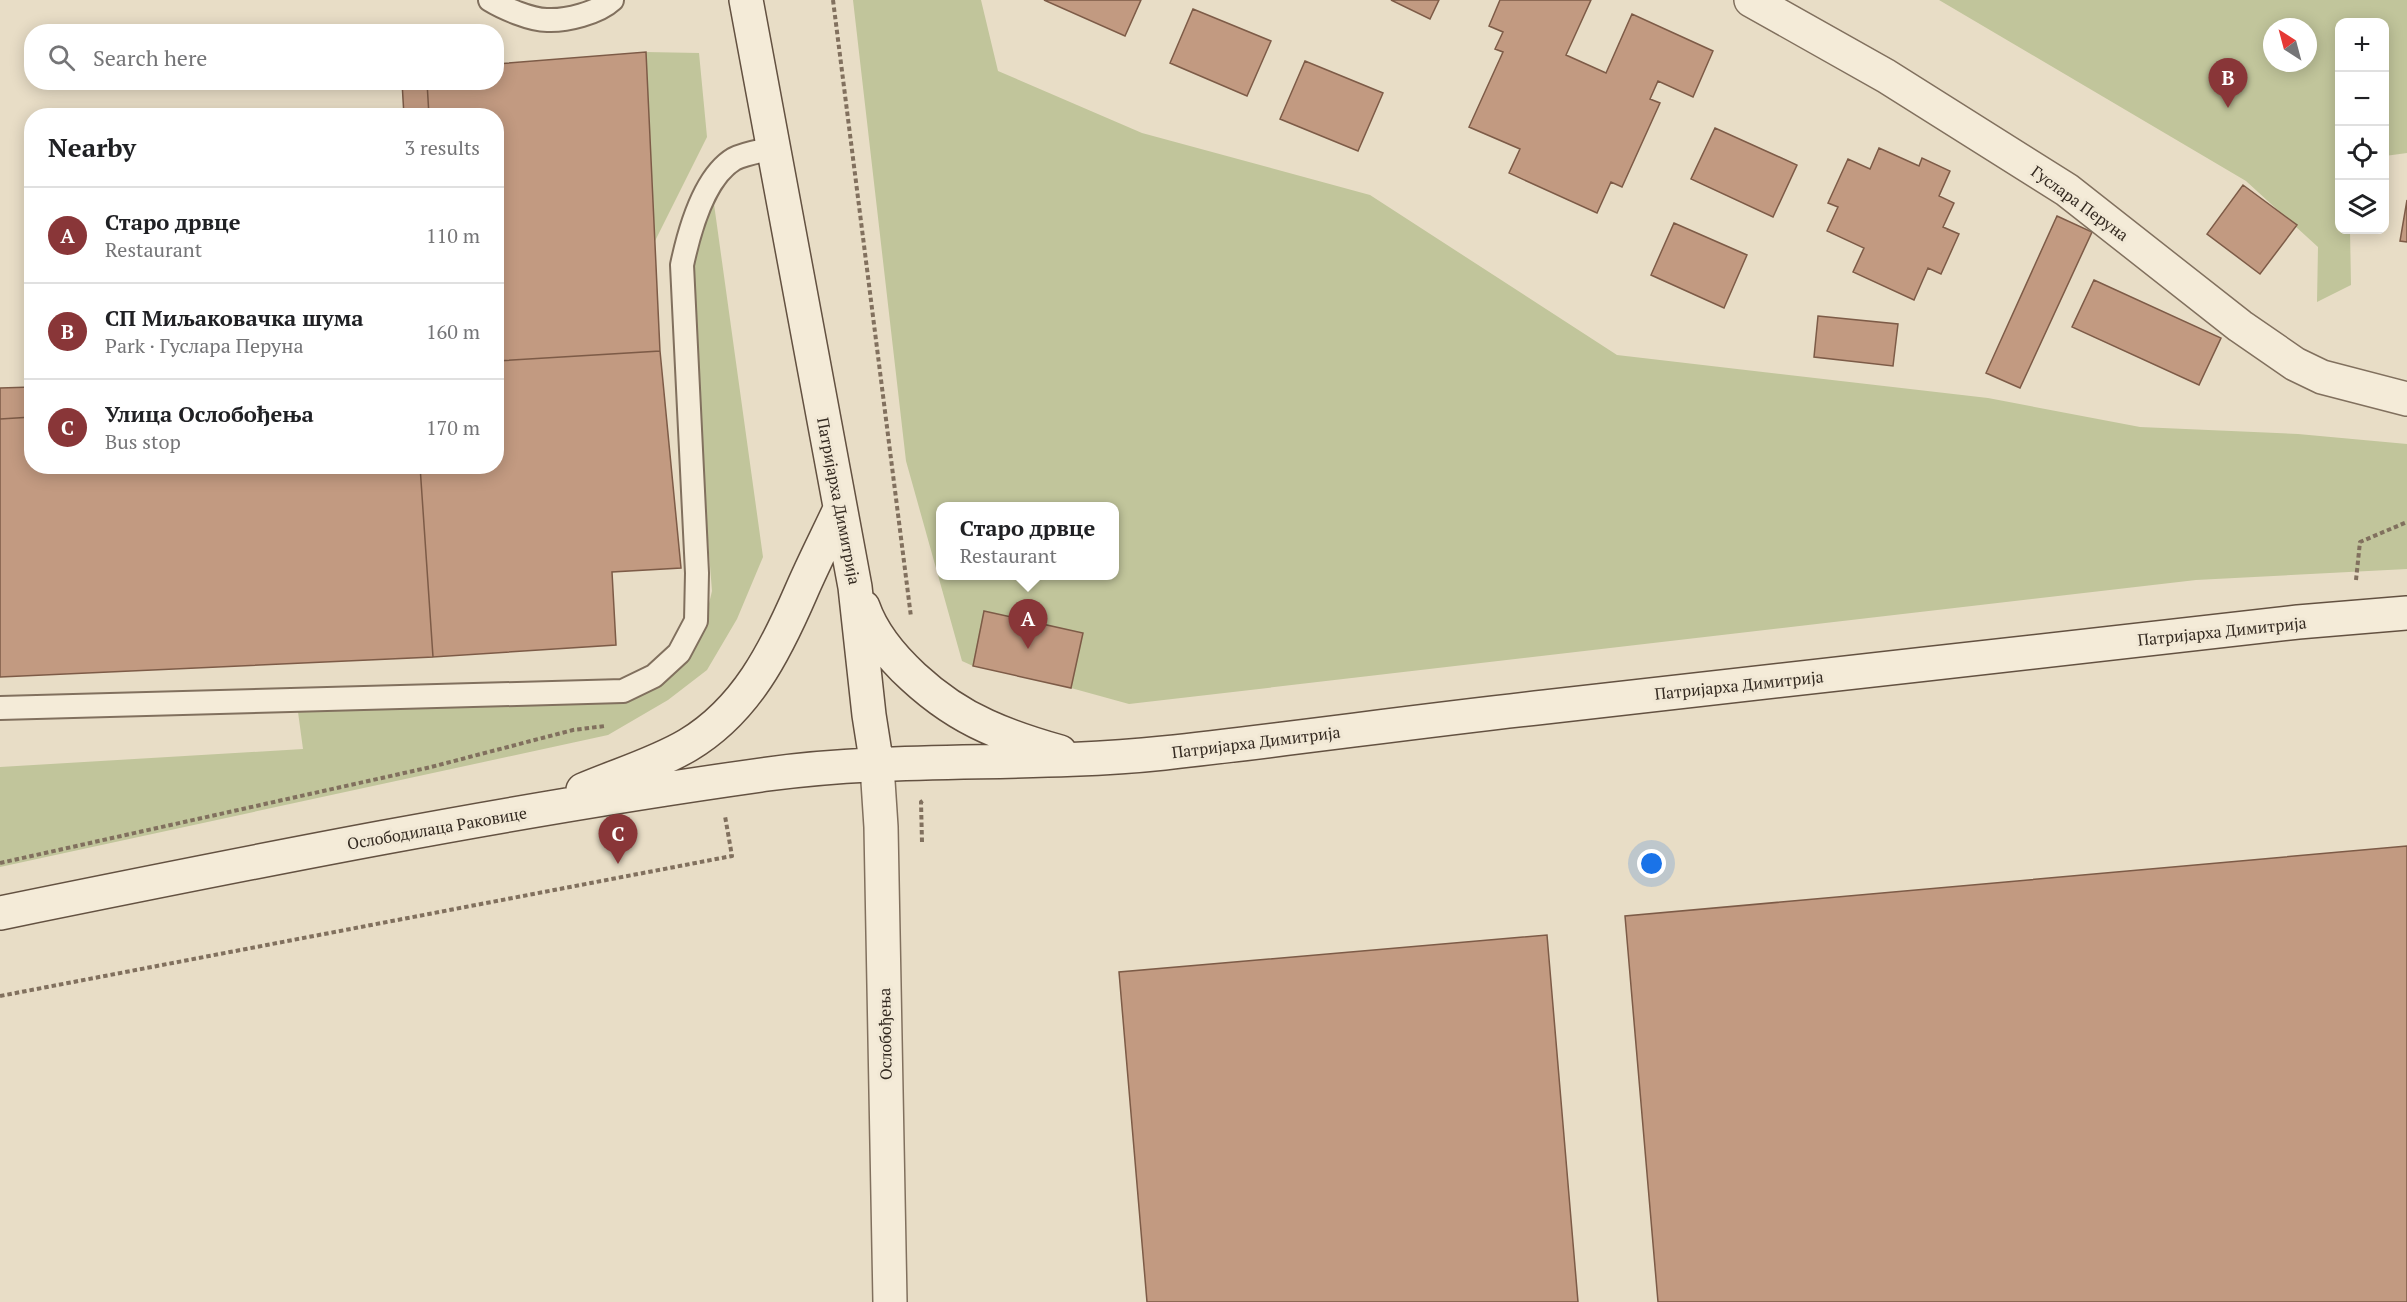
<!DOCTYPE html>
<html lang="en">
<head>
<meta charset="utf-8">
<style>
	body { margin:0; font-family:"PT Serif",serif; background:#f6f6f6; color:#202124 }
	.controls { position:absolute; right:18px; top:18px; display:grid; overflow:hidden; border-radius:12px; box-shadow:0 3px 15px #0003 }
	.controls button { width:54px; height:54px; display:grid; place-items:center; padding:0; border:0; border-bottom:2px solid #e0e0e0; background:#fff; color:#202124; font:30px sans-serif }
	.compass { position:absolute; left:2263px; top:18px; width:54px; height:54px; border-radius:50%; background:#fff; box-shadow:0 3px 15px #0003; rotate:324deg }
	.you { position:absolute; left:1652px; top:864px; width:21px; height:21px; margin:-15px; border:4px solid #fff; border-radius:50%; background:#1a73e8; box-shadow:0 0 0 9px #1a73e833 }
	.badge { display:grid; place-items:center; width:39px; height:39px; border-radius:50%; background:#893638; color:#fff; font-size:20px; font-weight:700 }
	.pin { position:absolute; translate:-50% -50px; filter:drop-shadow(0 2px 3px #0008) }
	.pin::after { content:''; position:absolute; top:32px; width:21px; height:18px; background:inherit; clip-path:polygon(0 0,100% 0,50% 100%) }
	.popup { position:absolute; left:936px; top:502px; width:183px; height:78px; box-sizing:border-box; display:grid; place-content:center; border-radius:12px; background:#fff; filter:drop-shadow(0 2px 4px #0005); font-size:20px; white-space:nowrap; color:#757577 }
	.popup b { font-size:22px; color:#202124 }
	.popup::after { content:''; position:absolute; left:50%; top:100%; margin-left:-12px; border:12px solid transparent; border-top-color:#fff }
	.list { margin:0; padding:0; list-style:none }
	h2 { display:flex; justify-content:space-between; align-items:center; height:78px; margin:0; padding:0 24px; font-size:26px }
	h2 small { font-size:20px; font-weight:400; color:#757577 }
	.list li { display:grid; grid-template-columns:39px 1fr auto; gap:18px; align-items:center; box-sizing:border-box; height:96px; padding:0 24px; border-top:2px solid #e0e0e0 }
	.list b { display:block; font-size:22px; white-space:nowrap }
	.list p { margin:0; font-size:20px; white-space:nowrap; color:#757577 }
	.list em { font-size:20px; font-style:normal; color:#757577 }
	.icon { flex:none; width:33px; height:33px; fill:none; stroke:currentColor; stroke-width:2; stroke-linecap:round; stroke-linejoin:round }
	.map { position:relative; flex:none; width:2407px; height:1302px; overflow:hidden }
	.search { position:absolute; background:#fff; box-shadow:0 3px 15px #0003; left:24px; top:24px; width:480px; height:66px; display:flex; align-items:center; gap:15px; box-sizing:border-box; padding:0 21px; border-radius:24px; color:#757577; font-size:22px }
	.panel { position:absolute; background:#fff; box-shadow:0 3px 15px #0003; left:24px; top:108px; width:480px; height:366px; border-radius:24px }
	.map>svg:first-child { display:block }
</style>
</head>
<body>
<div class="map">
<svg width="2407" height="1302" viewBox="0 0 2407 1302">
	<rect width="100%" height="100%" fill="#e8ddc6"/>
	<path fill="#c1c59b" fill-rule="evenodd" d="M853,0h128l17,71 144,62 228,62 247,160 371,43 152,29 158,7 109,10v125l-211,11 -1067,124 -58,-16 -98,-22 -11,-5 -56,-200zM941,506h174v70h-174z
		M1939,0h468v153l-22,3 -1,-134h-44v208h10l1,55 -34,17 1,-55 -72,-66zM2272,27h36v36h-36z
		M646,52l53,1 8,84 -52,104z
		M714,204l49,353 -26,62 -30,51 -39,30 -60,35 -608,132v-100l303,-18 -5,-37 110,-6 136,-2 129,-33 28,-34 11,-46 -10,-127 -7,-145v-73z"/>
	<path fill="#c29a81" stroke="#7d5b47" stroke-width="1.5" d="M1044,0h97l-16,36z
		M1391,0h48l-9,19z
		M1500,0h91l-25,55 40,18 26,-59 81,37 -20,46 -35,-16 -8,18 10,4 -38,84 -11,-5 -14,31 -88,-40 11,-24 -51,-22 34,-75 -8,-3 8,-17 -14,-6z
		M1193,9l78,32 -24,55 -77,-33z
		M646,52l14,299 -164,10v-245h-67l-2,-34h69v-18z
		M1305,61l78,32 -25,58 -78,-32z
		M402,82h25l2,34h-25z
		M1715,128l82,37 -24,52 -82,-38z
		M1879,148l40,18 3,-8 28,13 -11,25 15,7 -11,24 16,7 -18,40 -13,-6 -14,32 -61,-28 11,-24 -37,-17 11,-24 -10,-4 20,-44 22,10z
		M2243,185l54,40 -37,49 -53,-40z
		M2407,200v42l-7,-1z
		M2057,216l35,16 -72,156 -34,-15z
		M1674,223l73,32 -23,53 -73,-33z
		M2094,280l127,58 -22,47 -127,-58z
		M1818,316l80,8 -5,42 -79,-9z
		M660,351l21,217 -69,4 4,73 -183,12 -13,-191h76v-105z
		M32,387v30l-32,2v-31z
		M32,417v49h388l13,191 -433,20v-258z
		M984,611l99,22 -12,55 -98,-22z
		M2407,846v456h-749l-33,-386z
		M1547,935l31,367h-431l-28,-330z"/>
	<g fill="none" stroke-linecap="round" stroke-linejoin="round">
		<defs>
			<path id="service" d="M490,0c13,8 41,20 57,20 19,1 51,-7 65,-20
				M0,708l623,-17 31,-15 25,-23 17,-32 1,-48 -15,-308c7,-33 22,-88 52,-106 12,-6 28,-8 40,-11"/>
			<path id="minor" d="M1751,0l135,76 181,114 173,136 55,38 27,13 85,22
				M877,766l4,61 9,475"/>
			<path id="secondary" d="M746,0l109,587 14,128 8,51
				M863,607c17,49 76,98 123,119 24,11 49,19 74,26
				M583,790c35,-15 73,-26 105,-45 58,-35 87,-93 113,-153 12,-28 26,-55 39,-83
				M0,913c255,-52 510,-103 768,-139 131,-18 264,-7 396,-21 127,-14 254,-32 381,-46 251,-29 502,-56 753,-85l109,-9"/>
		</defs>
		<use href="#service" stroke="#81705e" stroke-width="26"/>
		<use href="#minor" stroke="#81705e" stroke-width="36"/>
		<use href="#secondary" stroke="#635141" stroke-width="36"/>
		<path stroke="#81705e" stroke-width="4" stroke-dasharray="4.5 3" stroke-linecap="butt" d="M833,0l78,617
			M2356,580l4,-38 47,-20
			M922,842l-1,-40 3,-2
			M0,863l431,-96 142,-37 32,-4
			M0,996l732,-140 -7,-40"/>
		<use href="#service" stroke="#f4ebd8" stroke-width="22"/>
		<use href="#minor" stroke="#f4ebd8" stroke-width="33"/>
		<use href="#secondary" stroke="#f4ebd8" stroke-width="33"/>
	</g>
	<g text-anchor="middle" dominant-baseline="central" stroke-width="6" stroke-linejoin="round" paint-order="stroke">
		<g font-size="16" fill="#332920" stroke="#f1e8d5">
			<text transform="translate(2080 203) rotate(36)">Гуслара Перуна</text>
			<text transform="translate(839 501) rotate(79)">Патријарха Димитрија</text>
			<text transform="translate(2222 631) rotate(-6)">Патријарха Димитрија</text>
			<text transform="translate(1739 685) rotate(-6)">Патријарха Димитрија</text>
			<text transform="translate(1256 742) rotate(-7)">Патријарха Димитрија</text>
			<text transform="translate(437 828) rotate(-10)">Ослободилаца Раковице</text>
			<text transform="translate(885 1034) rotate(-91)">Ослобођења</text>
		</g>
	</g>
</svg>
<div class="controls">
<button>+</button>
<button>−</button>
<button><svg class="icon" aria-label="locate" viewBox="0 0 24 24"><circle cx="12" cy="12" r="6"/><path d="M12 2v4M12 18v4M2 12h4M18 12h4"/></svg></button>
<button><svg class="icon" aria-label="layers" viewBox="0 0 24 24"><path d="M12 4l9 5-9 5-9-5zM3 14l9 5 9-5"/></svg></button>
</div>
<svg class="compass" viewBox="-18 -18 36 36"><path d="M0-13l5 13h-10z" fill="#e53935"/><path d="M0 13l5-13h-10z" fill="#757577"/></svg>
<div class="you"></div>
<div class="pin badge" style="left:1028px;top:649px">A</div>
<div class="popup"><b>Старо дрвце</b>Restaurant</div>
<div class="pin badge" style="left:2228px;top:108px">B</div>
<div class="pin badge" style="left:618px;top:864px">C</div>
<div class="search"><svg class="icon" aria-label="search" viewBox="0 0 24 24"><circle cx="10" cy="10" r="6"/><path d="M15 15l6 6"/></svg>Search here</div>
<section class="panel">
<h2>Nearby<small>3 results</small></h2>
<ul class="list">
<li><span class="badge">A</span><div><b>Старо дрвце</b><p>Restaurant</p></div><em>110 m</em></li>
<li><span class="badge">B</span><div><b>СП Миљаковачка шума</b><p>Park · Гуслара Перуна</p></div><em>160 m</em></li>
<li><span class="badge">C</span><div><b>Улица Ослобођења</b><p>Bus stop</p></div><em>170 m</em></li>
</ul>
</section>
</div>
</body>
</html>
